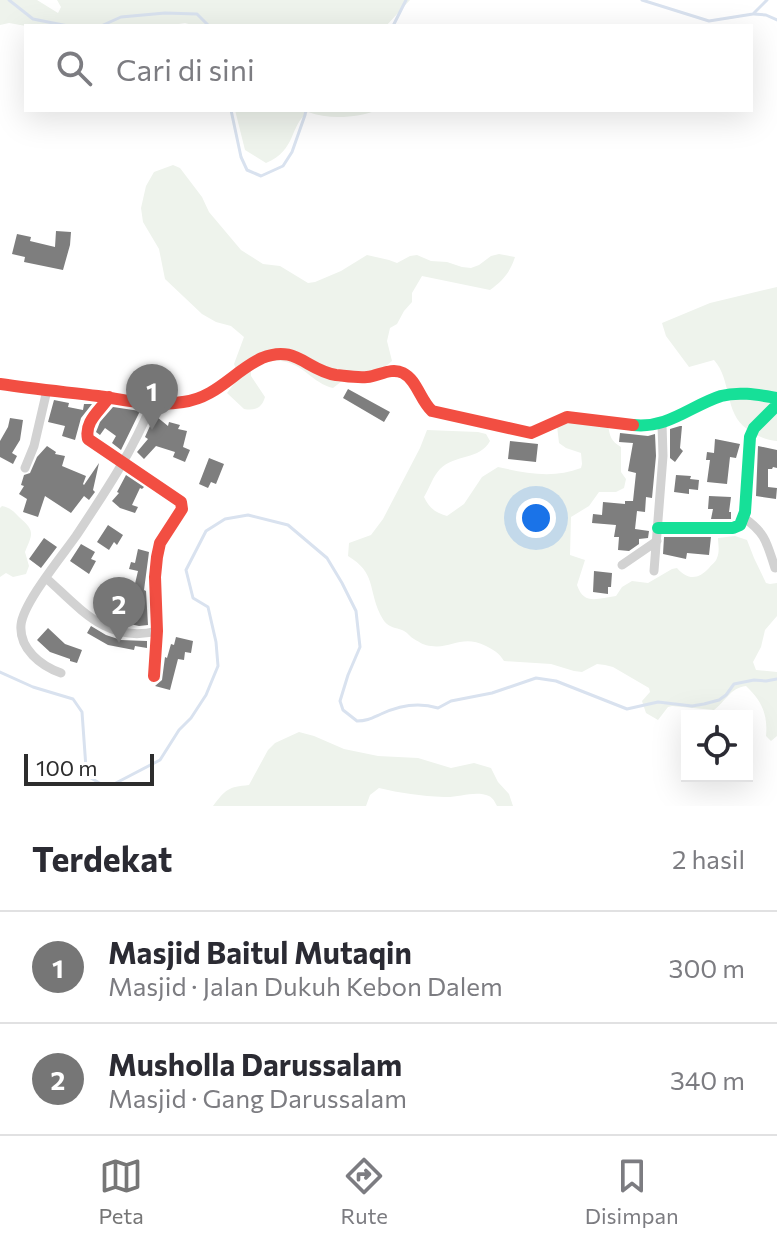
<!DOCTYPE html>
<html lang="id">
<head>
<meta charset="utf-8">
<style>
	body { margin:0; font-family:Commissioner,sans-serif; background:#f2f2f3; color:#2b2b33 }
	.controls { position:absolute; right:24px; bottom:24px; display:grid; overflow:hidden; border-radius:0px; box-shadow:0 8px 32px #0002 }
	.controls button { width:72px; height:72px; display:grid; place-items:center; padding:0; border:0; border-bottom:2px solid #e1e1e2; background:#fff; color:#2b2b33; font:40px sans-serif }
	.scale { position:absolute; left:24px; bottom:20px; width:130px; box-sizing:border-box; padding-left:8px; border:4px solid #2d2d2d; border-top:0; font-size:22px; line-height:28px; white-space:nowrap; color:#2d2d2d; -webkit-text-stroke:6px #fff; paint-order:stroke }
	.you { position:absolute; left:536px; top:518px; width:28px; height:28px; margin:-20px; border:6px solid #fff; border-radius:50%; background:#1a73e8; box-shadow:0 0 0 12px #1a73e833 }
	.badge { display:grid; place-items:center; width:52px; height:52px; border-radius:50%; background:#767676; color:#fff; font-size:26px; font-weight:700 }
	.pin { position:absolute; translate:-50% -66px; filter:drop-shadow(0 2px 4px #0008) }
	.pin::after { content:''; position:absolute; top:42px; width:28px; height:24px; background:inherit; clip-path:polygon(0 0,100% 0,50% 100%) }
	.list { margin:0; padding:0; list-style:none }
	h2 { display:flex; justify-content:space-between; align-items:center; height:104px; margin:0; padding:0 32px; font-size:34px }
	h2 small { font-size:26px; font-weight:400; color:#7c7c81 }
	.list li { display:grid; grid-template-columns:52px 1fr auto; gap:24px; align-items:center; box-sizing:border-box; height:112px; padding:0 32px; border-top:2px solid #e1e1e2 }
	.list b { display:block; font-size:30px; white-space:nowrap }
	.list p { margin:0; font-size:26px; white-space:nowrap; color:#7c7c81 }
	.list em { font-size:26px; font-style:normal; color:#7c7c81 }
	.icon { flex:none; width:44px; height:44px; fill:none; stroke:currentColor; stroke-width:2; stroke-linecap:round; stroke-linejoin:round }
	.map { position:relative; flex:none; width:777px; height:806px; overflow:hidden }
	.search { position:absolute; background:#fff; box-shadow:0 8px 32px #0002; left:24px; right:24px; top:24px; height:88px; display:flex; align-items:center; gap:20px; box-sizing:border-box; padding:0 28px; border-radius:0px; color:#7c7c81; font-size:30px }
	.sheet { height:328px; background:#fff }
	nav { display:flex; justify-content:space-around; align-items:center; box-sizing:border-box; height:112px; border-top:2px solid #e1e1e2; background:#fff; font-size:22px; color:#7c7c81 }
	nav a { display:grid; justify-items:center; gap:4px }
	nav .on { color:#767676 }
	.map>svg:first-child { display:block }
</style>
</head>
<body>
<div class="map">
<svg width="777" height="806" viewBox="0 0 777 806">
	<rect width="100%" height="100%" fill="#fff"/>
	<path fill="#eef3ec" d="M0,0h37l21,13 3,-6 -4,-7h353l-24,26h-190l-11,-3 -19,3h-140l-17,-3 -9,2z
		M235,110h143c-21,8 -49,10 -70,2 -19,14 -11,38 -42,51l-21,-13z
		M173,165l7,3 22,29 7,15 32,38 22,14 17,2 28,17 7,-1 26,-11 26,-16 22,5 8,3 13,-7 7,-1 14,6 16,1 15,5 9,1 8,-3 12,-9 8,-2 16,3c-5,16 -13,24 -25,33l-68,-14 -10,17v9l-8,9 -7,13 -7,4 -3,13 5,20 -13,11 -28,2 -18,14c-21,-5 -29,-24 -52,-27 -13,-1 -20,3 -30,10v5l14,21c-3,11 -10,14 -21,12l-17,-16 12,-16 -5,-13 10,-27 -13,-11 -15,-4 -14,-8 -37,-35 -6,-30 -16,-27 -2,-14 5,-22 8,-14z
		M777,287v154c-12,-1 -20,-5 -30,-12 -23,-16 -15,-49 -33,-69l-25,7 -23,-31 -4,-13 48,-20z
		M568,421l40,4c2,12 3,16 13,22v25l5,7 -2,9 -8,4h-17l-10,14 -18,11 -1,38 15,5 -8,25c7,21 21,13 39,11l6,-9 10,-6 16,2 24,-14 5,-1c11,13 22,11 32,0 4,-5 6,-5 8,-10 3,-7 1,-14 1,-20l17,-2 12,4 7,18 12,25 4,1 7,-1v33l-12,14 -4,17 -8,15 3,8 21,2v64l-6,5 -5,-5c2,-21 -4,-35 -20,-50 -16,2 -20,15 -32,24l-42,-4 -4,1 -10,13 -12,-7 -4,-12 8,-9 -1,-4 -36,-21 -8,-2 -8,-1 -15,8 -8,-1 -23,-7 -47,-3c-5,-8 -10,-11 -18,-15 -24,-12 -34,3 -55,0 -6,0 -12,-4 -17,-7 -4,-2 -6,-6 -10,-8 -5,-3 -13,-3 -17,-7 -2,-1 -6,-8 -7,-10 -12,-26 -4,-41 -32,-58l1,-13 22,-8 12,-16 37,-71 7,-18 51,2 8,2 4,7c-10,19 -35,13 -50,28 -7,7 -11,20 -16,28 5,11 12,16 23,19l17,-12 18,-27 16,-10c27,6 55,12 83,1l1,-4 -1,-11 -15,-5 -7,-5 -2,-17z
		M2,506c9,2 11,5 17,11 16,14 14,16 6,35l4,14 -3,8 -13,3 -7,-4 -6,4v-69z
		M299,732l15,4 30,13 34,7 40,2 33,10 23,-5 17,5 7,14 11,12 4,12h-16c-3,-5 -3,-7 -8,-10 -14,-6 -31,2 -45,1 -23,-1 -44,-4 -65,-9l-9,7 -4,11h-153c13,-17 15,-19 36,-21l19,-35 7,-7z"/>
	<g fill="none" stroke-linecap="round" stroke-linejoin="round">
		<path stroke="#d9e2ef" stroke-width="3" d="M9,0l24,19 35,7
			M642,0l67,21 44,-7 14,-14
			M754,14l12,1 11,5
			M101,26l20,-9 44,-4 32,1 12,12
			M393,26l13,-26
			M231,110l10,47 6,13 14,6 22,-10 9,-14 13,-37 1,-5
			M0,672l33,15 40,12 9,13 4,56 5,10 10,6h13l46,-24 19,-30 12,-12 15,-23 12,-29 -2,-24 -8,-35 -15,-9 -7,-28 20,-39 19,-12 23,-4 40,10 39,33 15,25 14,28 4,36 -12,28 -8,26 3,9 14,11c10,0 15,-3 24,-7 19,-9 38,-12 57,-6l13,-7 41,-8 44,-15 20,3 71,28 31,-7 34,4 12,-2 15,-4 7,-5 8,-11 20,-4 12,1 11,-2"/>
	</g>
	<path fill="#7e7e7e" d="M56,231l15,1 -1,13 -7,25 -39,-8 1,-5 -13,-3 5,-20 14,3 -1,4 25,6z
		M348,389l42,23 -6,10 -41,-24z
		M54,400l15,3 -1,4 15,3 1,-6h8l-11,14 -6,22 -13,-4 3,-10 -17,-4z
		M113,407l27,4 -19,39 -9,-7 4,-7 -11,-8 -5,7 -4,-3 4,-10z
		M154,417l2,2 1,-2 11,9 1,-4 11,3 -2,4 9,2 -4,16 7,3 -5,12 -12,-5 2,-5 -19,-6 -12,13 -7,-7 11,-13 -3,-2z
		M10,418l13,2 -3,20 -8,13 5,3 -4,8 -13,-7v-16l8,-14z
		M680,426h2l-2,22 3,3 -8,11 -5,-4v-29z
		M620,433l28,3 7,-2 1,22 -4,42 -6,-1 -1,15 -8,-1 -2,18 14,2 -1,7 -9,1v5l-10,7 -11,-1 1,-13h-5l2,-12 -24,-2 1,-9 9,1 1,-13 22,2v-3h8l3,-28 -8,-2 5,-28 -14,-1z
		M715,439l25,5 -4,14 -6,-1 -3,27 -20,-2 3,-22h-4l1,-8 7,1z
		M510,441l28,3 -2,18 -28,-3z
		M47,446l9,6 -1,2 10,2 -3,10 24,10 -3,8 1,1 15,-22 -6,27 2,2 -6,8 -5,-4 -13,17 -26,-17 -7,21 -15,-5 4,-13 -8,-5 5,-8 -3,-1 3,-10 6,-2 7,-16z
		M758,446l19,4v18l-4,-1 -1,2h-4v18l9,1 -1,11 -20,-3z
		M209,458l15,6 -8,20 -5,-2 -3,6 -9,-4z
		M126,475l18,12 -2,2 -2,-1 -8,17 6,2 -3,6 -15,-5 -8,-7 7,-8 -2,-1z
		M676,475l15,1 -1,3 9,1 -1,10 -9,-1v5l-15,-2z
		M709,496l22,1 -2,15h2v7h-20l2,-10h-5z
		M108,525l15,10 -6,10 -3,-3 -5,8 -12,-8z
		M664,537h47l-2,18 -22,-2 -1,6 -23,-5z
		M44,538l13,9 -16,21 -12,-9z
		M81,544l14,8 -4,7 5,2 -7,13 -19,-13z
		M138,549l11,3 -5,38 2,1 2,34 -9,1 -31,-7 3,-16 3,1 4,-14 15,2 5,-21 -9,-2 2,-7 4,1z
		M594,571l18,2 -1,14h-3v7l-15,-2z
		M91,626l15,9 15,5 26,1v7l-12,-2 -1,4 -26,-5 -21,-12z
		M48,628l17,16 17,6 -5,13 -7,-2v-2l-20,-7 -13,-12z
		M176,637l17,4 -2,12 -6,-1 -1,8 -6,-1 -8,31 -15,-4 7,-6 3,-23 2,1 4,-14 3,1z"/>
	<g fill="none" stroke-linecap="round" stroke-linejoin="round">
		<path stroke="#d2d2d2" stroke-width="9" d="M25,468l9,-22 13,-56
			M744,518c22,15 23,26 31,50
			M622,565l35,-24
			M654,571l9,-115 -1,-32
			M46,578c34,30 61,66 111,53
			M61,673c-20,-7 -42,-24 -40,-48 2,-22 41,-69 55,-89 28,-42 57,-85 76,-133"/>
		<path stroke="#16e098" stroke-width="12" d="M633,425c35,4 57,-19 88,-29 18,-5 38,-1 56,2
			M658,528h75l7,-3 5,-13 5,-75 4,-9 23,-23"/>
		<path stroke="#f24e42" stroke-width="12" d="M0,384c32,5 65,8 98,12 28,4 56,11 85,6 33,-4 51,-31 79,-44 34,-14 44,12 74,17 10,1 21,3 31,2 12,-1 24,-10 36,-4 14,7 17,27 29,38l99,22 36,-16 66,8
			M109,397c-9,14 -25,24 -21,42l93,63 1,7 -22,34 -3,14 -2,20 2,54 -3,45"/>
	</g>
</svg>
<div class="controls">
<button><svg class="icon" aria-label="locate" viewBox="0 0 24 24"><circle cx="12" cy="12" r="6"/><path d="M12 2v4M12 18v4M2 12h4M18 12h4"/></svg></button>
</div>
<div class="scale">100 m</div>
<div class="you"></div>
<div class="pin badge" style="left:152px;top:430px">1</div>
<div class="pin badge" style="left:119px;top:643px">2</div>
<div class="search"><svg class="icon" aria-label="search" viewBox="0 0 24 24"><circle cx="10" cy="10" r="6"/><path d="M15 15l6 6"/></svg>Cari di sini</div>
</div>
<section class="sheet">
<h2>Terdekat<small>2 hasil</small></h2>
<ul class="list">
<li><span class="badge">1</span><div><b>Masjid Baitul Mutaqin</b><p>Masjid · Jalan Dukuh Kebon Dalem</p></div><em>300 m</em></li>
<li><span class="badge">2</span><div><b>Musholla Darussalam</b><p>Masjid · Gang Darussalam</p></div><em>340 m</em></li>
</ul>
</section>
<nav>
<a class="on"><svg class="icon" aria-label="map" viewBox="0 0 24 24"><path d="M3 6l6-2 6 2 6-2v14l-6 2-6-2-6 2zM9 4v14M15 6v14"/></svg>Peta</a>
<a><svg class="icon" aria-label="directions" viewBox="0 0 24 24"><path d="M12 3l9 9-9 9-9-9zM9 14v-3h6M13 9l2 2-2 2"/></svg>Rute</a>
<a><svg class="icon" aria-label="saved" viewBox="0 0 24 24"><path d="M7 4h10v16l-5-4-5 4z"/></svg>Disimpan</a>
</nav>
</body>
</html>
